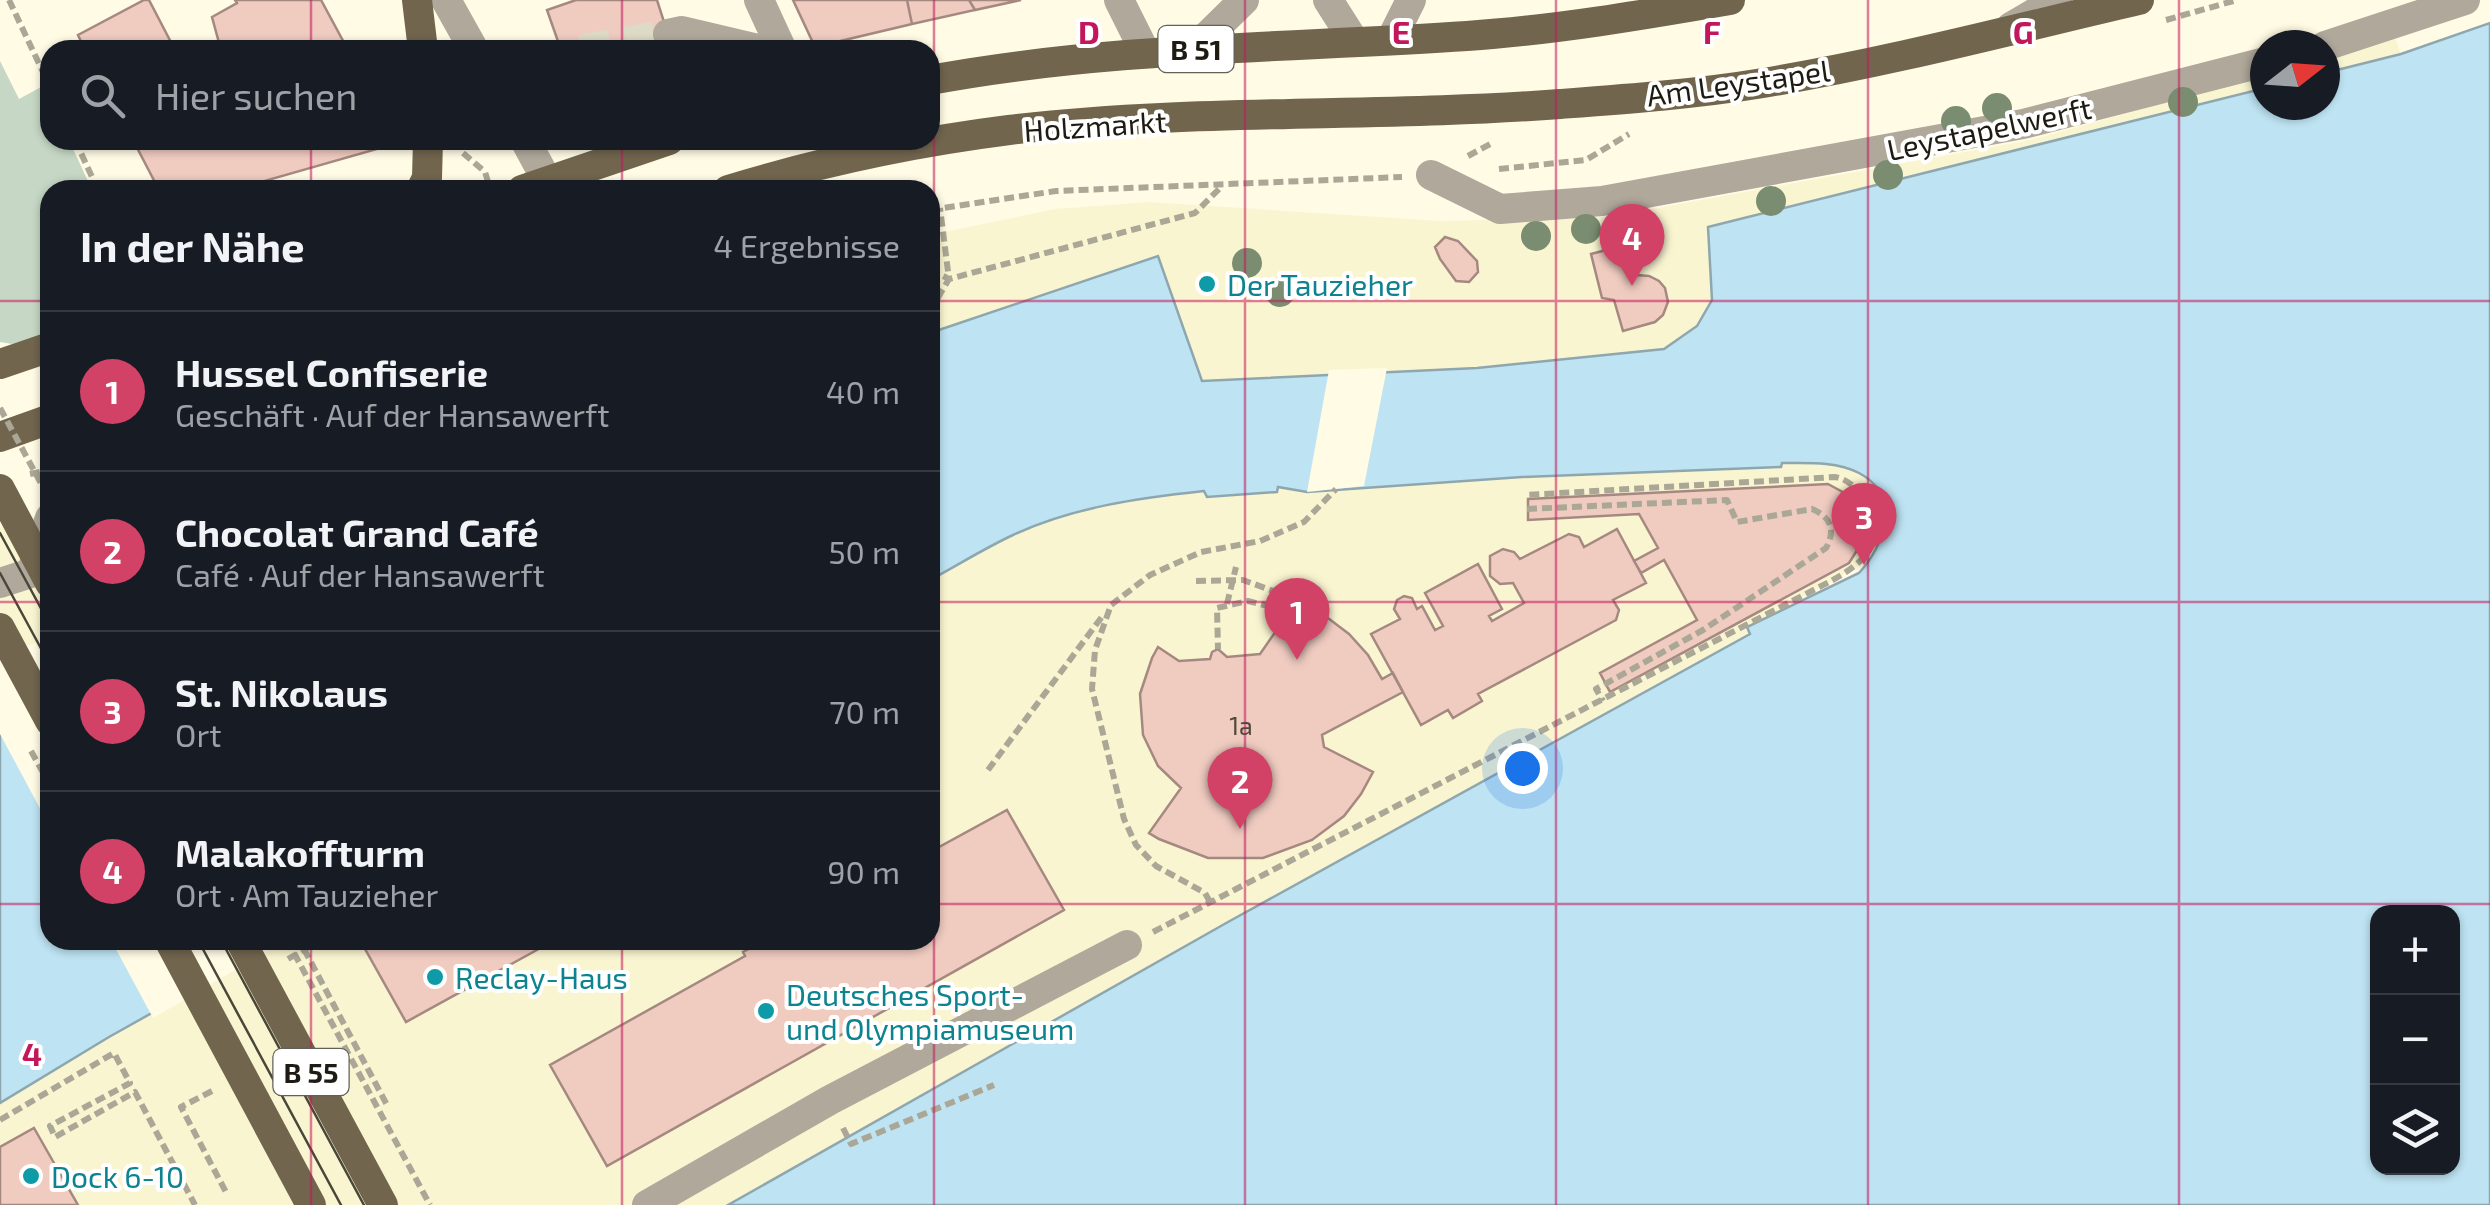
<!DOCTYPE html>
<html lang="de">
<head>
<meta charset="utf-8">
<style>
	body { margin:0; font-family:"Exo 2",sans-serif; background:#242831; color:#f1f3f6 }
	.controls { position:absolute; right:30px; bottom:30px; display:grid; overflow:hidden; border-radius:20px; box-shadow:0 2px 8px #0004 }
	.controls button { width:90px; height:90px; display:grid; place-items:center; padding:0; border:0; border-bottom:2px solid #363941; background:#171b24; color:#f1f3f6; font:50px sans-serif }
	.compass { position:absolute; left:2250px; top:30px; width:90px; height:90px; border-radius:50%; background:#171b24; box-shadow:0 2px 8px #0004; rotate:73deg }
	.you { position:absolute; left:1522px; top:768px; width:35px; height:35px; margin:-25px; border:8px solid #fff; border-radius:50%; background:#1a73e8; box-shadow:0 0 0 15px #1a73e833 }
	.badge { display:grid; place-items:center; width:65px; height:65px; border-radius:50%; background:#d24266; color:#fff; font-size:32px; font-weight:700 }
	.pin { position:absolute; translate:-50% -82px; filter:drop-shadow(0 2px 5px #0008) }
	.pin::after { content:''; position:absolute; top:52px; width:35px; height:30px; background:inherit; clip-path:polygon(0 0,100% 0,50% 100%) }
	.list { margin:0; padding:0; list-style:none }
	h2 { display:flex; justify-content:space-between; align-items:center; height:130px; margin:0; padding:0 40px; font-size:42px }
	h2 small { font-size:32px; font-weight:400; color:#9ea1a6 }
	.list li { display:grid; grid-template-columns:65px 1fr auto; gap:30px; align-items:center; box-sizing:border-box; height:160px; padding:0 40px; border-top:2px solid #363941 }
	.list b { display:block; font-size:38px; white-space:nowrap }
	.list p { margin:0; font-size:32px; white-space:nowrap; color:#9ea1a6 }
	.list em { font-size:32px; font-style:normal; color:#9ea1a6 }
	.icon { flex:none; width:55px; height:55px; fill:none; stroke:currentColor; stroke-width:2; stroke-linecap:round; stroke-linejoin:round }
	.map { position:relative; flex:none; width:2490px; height:1205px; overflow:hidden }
	.search { position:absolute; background:#171b24; box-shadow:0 2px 8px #0004; left:40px; top:40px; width:900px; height:110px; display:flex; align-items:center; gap:25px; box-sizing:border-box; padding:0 35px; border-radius:30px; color:#9ea1a6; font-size:38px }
	.panel { position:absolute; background:#171b24; box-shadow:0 2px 8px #0004; left:40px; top:180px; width:900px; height:770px; border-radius:30px }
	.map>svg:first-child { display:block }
</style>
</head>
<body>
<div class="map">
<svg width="2490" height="1205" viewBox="0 0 2490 1205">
	<rect width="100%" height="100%" fill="#fffbe5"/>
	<path fill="#faf5d1" d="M2395,37l6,17 -523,490 -15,20 -115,63 3,7 -523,288 -500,283h-728v-678l50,-16v429h880v-705l125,-26 94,-7 291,19 168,-4 422,-77 235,-65v30h60v-46z"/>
	<path fill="#c6d8c5" d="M0,61l19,38 24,-13 7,15v39h19l23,50h-42v143l-38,11 -12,-2z"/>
	<path fill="#bee3f2" stroke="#8ea7af" stroke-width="2.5" fill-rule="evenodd" d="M2490,23v1182h-1762l500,-283 522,-288 -3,-7 112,-54c26,-28 43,-77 0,-100 -23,-12 -52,-10 -77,-10l-1,4 -259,10 -215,15 -29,-5 -1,5 -70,5 -3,-6c-65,7 -131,16 -191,44 -28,13 -55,30 -83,45v-247l228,-77 44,125 275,-13 187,-19 33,-23 15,-26 -4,-73 557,-139v17h60v-32l76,-19zM2378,912h74v256h-74z
		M50,642v298h232l-173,97 -109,66v-441z"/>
	<path fill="#fffbe5" d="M1387,368l-23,118 -57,6 22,-122z
		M50,637v190l-50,-93v-77z
		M111,940h176l-134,78z"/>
	<path fill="#efcbc0" stroke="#a58980" stroke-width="2.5" d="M144,0h5l26,50h-90l-7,-15z
		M235,0h86l27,50h-127l-9,-33 25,-14z
		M576,0h81l16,50h-112l-14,-40z
		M793,0h114l5,24 -97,23z
		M907,0h62l6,10 -63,14z
		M969,0h52l-46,10z
		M133,140h271l1,1 -172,49h-74z
		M1445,237l13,4 19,20 1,11 -9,10 -13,-1 -16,-22 -5,-12z
		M1629,244l8,31 12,1 10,5 6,7 3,14 -5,13 -8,7 -32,9 -9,-31 -12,-2 -11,-44z
		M1828,484l22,12 13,21v24l-14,22 -239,129 -10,-19 97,-53 -33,-60 -23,13 -7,-12 24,-13 -19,-34 -111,6v-21z
		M1617,529l29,54 -33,17 6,10 -3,10 -138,74 4,7 -29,17 -5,-8 -27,15 -50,-91 29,-15 -6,-10 3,-9 7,-4 8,2 5,11 5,-3 13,24 8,-4 -18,-33 53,-29 24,45 -13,7 3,5 32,-18 -11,-20 -13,1 -10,-8v-20l13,-7 11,3 6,7 49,-25 10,3 5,10z
		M1301,595l3,2 -6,7 30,14 21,16 19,21 14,24 11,-6 10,19 -81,43 2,12 49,25 -12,22 -17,22 -32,24 -49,18h-55l-49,-19 -10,-6 32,-45 -23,-22 -15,-31 -3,-41 12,-36 6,-11 21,14 31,-2 2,-7 6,-3 9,8 33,-3z
		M1007,810l57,100 -457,256 -57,-101 195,-109 -2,-4 22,-12h165v-88z
		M360,940h195l-149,82z
		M34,1128l44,77h-78v-58z"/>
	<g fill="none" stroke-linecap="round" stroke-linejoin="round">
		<path stroke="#dddac5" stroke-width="30" stroke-dasharray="30 15" stroke-linecap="butt" d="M581,50l87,-16"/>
		<path stroke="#aba796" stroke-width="6" stroke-dasharray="10 5" stroke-linecap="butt" d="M9,0l41,87
			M2166,20l71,-20
			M75,140l23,50
			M463,153l22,19 4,13
			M1468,156l24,-13
			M1499,169l87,-9 43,-26
			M930,210l126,-19 346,-14
			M930,269l19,10 246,-66 27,-27
			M930,311l19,-32 -9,-71
			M30,474l20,-4
			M1527,509l200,-9 10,22 75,-13c19,8 24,21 14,39l-123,82 -107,59 7,12
			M1196,581l47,-1 44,16 1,6 -8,7 -32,-8 -31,7 1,41
			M1227,604l9,-37
			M930,672l3,-2
			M31,751l19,34
			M988,770l116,-156
			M1210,902l-5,-9 -49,-27 -20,-21 -12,-26 -32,-130 3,-39 16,-45 39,-30 51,-23 59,-11 44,-19 32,-33
			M1153,932l676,-350c13,-7 30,-17 38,-29 17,-27 -3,-71 -32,-76l-308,18
			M304,949l83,156
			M288,959l33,-19
			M212,1091l-31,16 46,87
			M0,1120l114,-67 16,30 -80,43 5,11 80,-45 60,113
			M843,1128l8,16 143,-59"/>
		<path stroke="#afa89b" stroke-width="30" d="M446,0l28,50
			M759,0l23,50
			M1119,0l26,52
			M1328,0l26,41
			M2011,27l46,-27
			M668,34l14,-3 80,19
			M1392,38l19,-38
			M2325,46l140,-46
			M1193,50l51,-50
			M525,140l27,50
			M1431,175l69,34 102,-8 421,-77 242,-62
			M0,583l31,-10 19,-55
			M647,1205l183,-105 297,-155"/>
		<path stroke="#71654e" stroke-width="30" d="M417,0l6,50
			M930,80c177,-33 357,-32 537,-44 88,-6 176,-21 263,-36
			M421,190l6,-12 1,-38
			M522,190l147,-50
			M728,190c92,-28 186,-48 281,-60 182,-22 368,-12 551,-26 67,-5 136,-10 203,-21 127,-21 251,-54 376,-83
			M0,364l50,-17
			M0,437l50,-18
			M169,940l142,265
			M240,940l143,265"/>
		<path stroke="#49473a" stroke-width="2.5" d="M0,533l50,92
			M0,573l50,92
			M198,940l143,265
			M221,940l143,265"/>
		<path stroke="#aba796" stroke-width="6" stroke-dasharray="10 5" stroke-linecap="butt" d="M0,408l50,92
			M287,940l143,265"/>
		<path stroke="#71654e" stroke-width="30" d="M0,489l50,94
			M0,628l50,93"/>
	</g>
	<g fill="#7a8d70">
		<circle cx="2183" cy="102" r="15"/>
		<circle cx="1997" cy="108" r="15"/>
		<circle cx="1956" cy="121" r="15"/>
		<circle cx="1888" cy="175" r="15"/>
		<circle cx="1771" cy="201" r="15"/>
		<circle cx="1586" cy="229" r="15"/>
		<circle cx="1536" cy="236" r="15"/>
		<circle cx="1247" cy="263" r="15"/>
		<circle cx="1280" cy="292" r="15"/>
	</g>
	<path fill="none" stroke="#c2185b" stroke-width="2.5" stroke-opacity="0.55" d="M311,0v50M622,0v50M934,0v1205M1245,0v1205M1556,0v1205M1868,0v1205M2179,0v1205M311,140v50M622,140v50M0,301h50M930,301h1560M0,602h50M930,602h1560M0,904h50M930,904h1560M311,940v265M622,940v265"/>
	<g fill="#0f9aa8" stroke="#fff" stroke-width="4">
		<circle cx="1207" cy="284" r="10"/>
		<circle cx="435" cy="977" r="10"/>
		<circle cx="766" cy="1011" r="10"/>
		<circle cx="31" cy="1176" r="10"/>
	</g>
	<g text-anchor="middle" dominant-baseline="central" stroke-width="8" stroke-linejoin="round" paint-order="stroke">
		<g font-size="25" fill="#52483e">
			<text x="1241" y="725">1a</text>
		</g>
		<g fill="#fff" stroke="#626059" stroke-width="2.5">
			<rect x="1158.5" y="26" width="75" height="46" rx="8"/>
			<rect x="273.5" y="1049" width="75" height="46" rx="8"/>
		</g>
		<g font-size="28" font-weight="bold" fill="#1e1c12">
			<text x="1196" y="49">B 51</text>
			<text x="311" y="1072">B 55</text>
		</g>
		<g font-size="30" fill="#1e1c12" stroke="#fff">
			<text transform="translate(1738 82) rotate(-8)">Am Leystapel</text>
			<text transform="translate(1095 125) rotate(-4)">Holzmarkt</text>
			<text transform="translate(1989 128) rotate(-12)">Leystapelwerft</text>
		</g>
		<g font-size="30" fill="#0d838f" stroke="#fff" text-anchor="start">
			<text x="1227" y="284">Der Tauzieher</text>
			<text x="455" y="977">Reclay-Haus</text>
			<text x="786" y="994">Deutsches Sport-<tspan x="786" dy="34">und Olympiamuseum</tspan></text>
			<text x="51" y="1176">Dock 6-10</text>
		</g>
	</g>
	<g font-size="32" text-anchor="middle" font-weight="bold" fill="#c2185b" stroke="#fff" stroke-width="8" stroke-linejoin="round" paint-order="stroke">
		<text x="1089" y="44">D</text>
		<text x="1401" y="44">E</text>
		<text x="1712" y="44">F</text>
		<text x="2023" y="44">G</text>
		<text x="32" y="1066">4</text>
	</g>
</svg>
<div class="controls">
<button>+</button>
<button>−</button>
<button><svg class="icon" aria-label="layers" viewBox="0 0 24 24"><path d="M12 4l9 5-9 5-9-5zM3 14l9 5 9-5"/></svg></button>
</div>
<svg class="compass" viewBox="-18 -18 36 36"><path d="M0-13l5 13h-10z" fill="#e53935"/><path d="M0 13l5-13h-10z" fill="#9ea1a6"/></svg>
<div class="you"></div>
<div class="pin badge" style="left:1297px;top:660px">1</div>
<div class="pin badge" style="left:1240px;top:829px">2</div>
<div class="pin badge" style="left:1864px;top:565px">3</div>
<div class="pin badge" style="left:1632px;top:286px">4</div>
<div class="search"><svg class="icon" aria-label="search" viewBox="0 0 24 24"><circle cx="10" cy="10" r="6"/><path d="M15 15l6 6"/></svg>Hier suchen</div>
<section class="panel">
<h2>In der Nähe<small>4 Ergebnisse</small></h2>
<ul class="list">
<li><span class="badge">1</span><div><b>Hussel Confiserie</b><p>Geschäft · Auf der Hansawerft</p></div><em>40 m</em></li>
<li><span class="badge">2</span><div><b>Chocolat Grand Café</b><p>Café · Auf der Hansawerft</p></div><em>50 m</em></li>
<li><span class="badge">3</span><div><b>St. Nikolaus</b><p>Ort</p></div><em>70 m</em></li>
<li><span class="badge">4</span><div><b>Malakoffturm</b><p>Ort · Am Tauzieher</p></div><em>90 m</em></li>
</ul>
</section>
</div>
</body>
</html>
